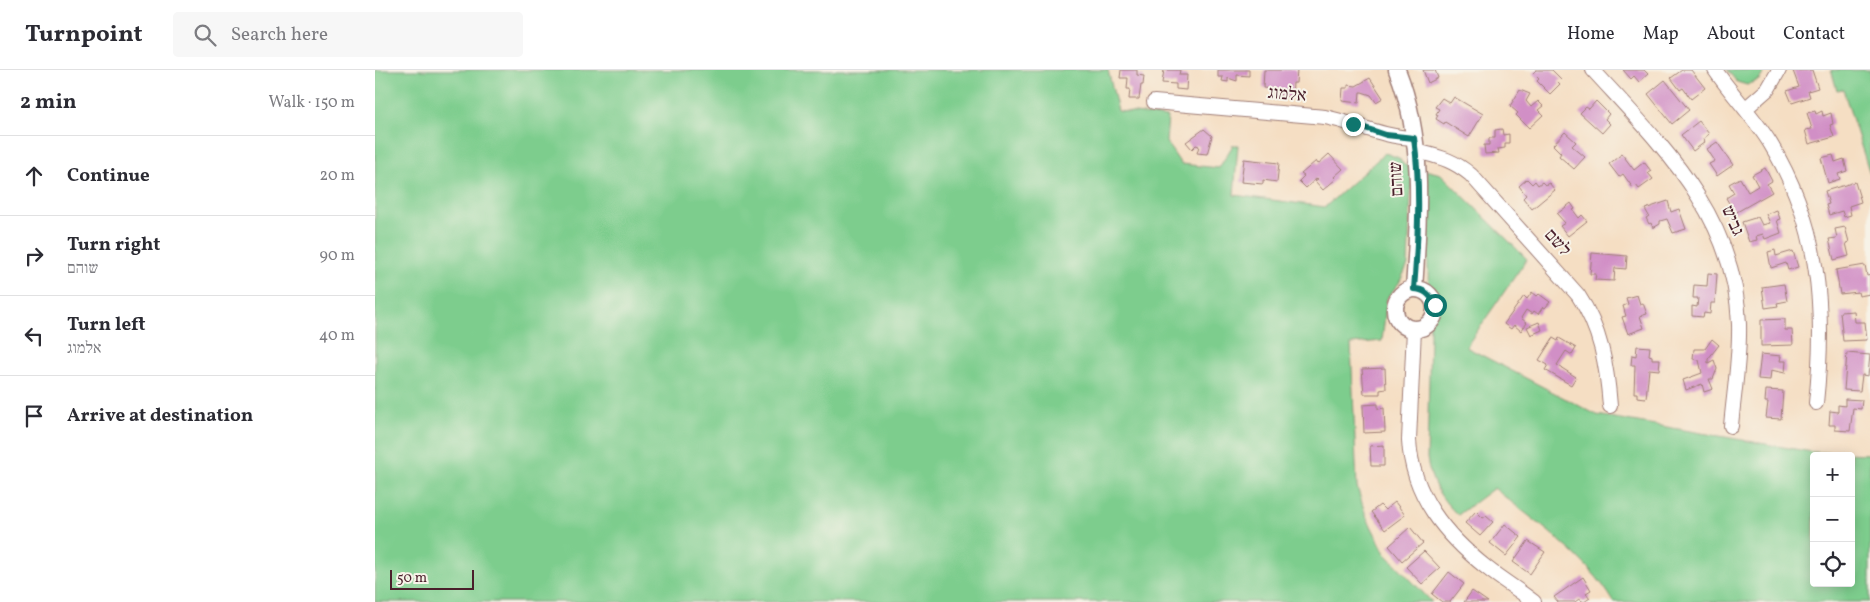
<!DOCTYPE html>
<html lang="en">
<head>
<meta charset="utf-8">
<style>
	body { margin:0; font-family:Vollkorn,"Frank Ruhl Libre",serif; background:#f7f7f7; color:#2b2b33 }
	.controls { position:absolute; right:15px; bottom:15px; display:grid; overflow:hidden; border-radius:5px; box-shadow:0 2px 12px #0003 }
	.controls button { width:45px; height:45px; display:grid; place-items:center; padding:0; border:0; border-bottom:1px solid #e1e1e2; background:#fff; color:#2b2b33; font:25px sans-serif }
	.scale { position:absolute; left:15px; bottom:12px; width:84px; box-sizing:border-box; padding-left:5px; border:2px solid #4a1f2b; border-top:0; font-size:14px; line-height:18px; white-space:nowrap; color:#4a1f2b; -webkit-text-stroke:4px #f7f3e8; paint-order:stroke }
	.stop { position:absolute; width:15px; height:15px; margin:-11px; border:4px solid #0f766e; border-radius:50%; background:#fff }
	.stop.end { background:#0f766e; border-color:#fff; box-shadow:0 1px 5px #0008 }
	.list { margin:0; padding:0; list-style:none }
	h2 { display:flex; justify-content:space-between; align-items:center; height:65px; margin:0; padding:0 20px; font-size:21px }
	h2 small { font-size:16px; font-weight:400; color:#7c7c81 }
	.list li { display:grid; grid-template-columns:32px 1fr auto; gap:15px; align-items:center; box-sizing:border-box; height:80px; padding:0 20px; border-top:1px solid #e1e1e2 }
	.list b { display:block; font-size:19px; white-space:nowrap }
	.list p { margin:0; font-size:16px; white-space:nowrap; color:#7c7c81 }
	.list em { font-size:16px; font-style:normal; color:#7c7c81 }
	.icon { flex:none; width:28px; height:28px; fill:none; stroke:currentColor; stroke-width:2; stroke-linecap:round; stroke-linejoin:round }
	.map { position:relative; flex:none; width:1495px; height:532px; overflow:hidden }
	header { display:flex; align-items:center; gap:30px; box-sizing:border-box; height:70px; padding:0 25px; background:#fff; border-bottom:1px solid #e1e1e2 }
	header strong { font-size:24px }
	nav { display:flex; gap:28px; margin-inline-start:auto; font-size:18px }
	.search { width:350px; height:45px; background:#f7f7f7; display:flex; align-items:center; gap:12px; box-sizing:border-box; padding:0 18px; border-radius:5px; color:#7c7c81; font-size:19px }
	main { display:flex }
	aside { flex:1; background:#fff }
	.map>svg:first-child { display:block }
</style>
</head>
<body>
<header>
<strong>Turnpoint</strong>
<div class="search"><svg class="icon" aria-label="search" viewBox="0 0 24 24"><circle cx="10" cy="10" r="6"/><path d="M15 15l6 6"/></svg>Search here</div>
<nav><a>Home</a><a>Map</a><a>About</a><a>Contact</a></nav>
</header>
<main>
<aside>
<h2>2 min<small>Walk · 150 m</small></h2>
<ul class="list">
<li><svg class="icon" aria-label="ahead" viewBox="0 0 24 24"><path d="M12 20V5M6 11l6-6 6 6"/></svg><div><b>Continue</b></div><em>20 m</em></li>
<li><svg class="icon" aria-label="right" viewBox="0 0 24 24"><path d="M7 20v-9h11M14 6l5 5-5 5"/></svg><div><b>Turn right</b><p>שוהם</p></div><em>90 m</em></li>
<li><svg class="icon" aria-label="left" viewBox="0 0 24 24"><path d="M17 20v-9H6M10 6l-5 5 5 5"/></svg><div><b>Turn left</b><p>אלמוג</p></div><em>40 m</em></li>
<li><svg class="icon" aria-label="arrive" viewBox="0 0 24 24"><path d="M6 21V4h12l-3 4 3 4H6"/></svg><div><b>Arrive at destination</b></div></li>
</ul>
</aside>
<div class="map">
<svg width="1495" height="532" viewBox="0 0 1495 532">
	<rect width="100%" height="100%" fill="#f7f3e8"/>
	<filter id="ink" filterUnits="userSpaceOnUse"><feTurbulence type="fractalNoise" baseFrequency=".02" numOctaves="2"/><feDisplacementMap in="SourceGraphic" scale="10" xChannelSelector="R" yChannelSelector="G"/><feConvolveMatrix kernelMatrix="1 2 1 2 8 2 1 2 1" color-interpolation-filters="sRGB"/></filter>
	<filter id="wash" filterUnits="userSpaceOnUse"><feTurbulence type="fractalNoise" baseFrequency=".0096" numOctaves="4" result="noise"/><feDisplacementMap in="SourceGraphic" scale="20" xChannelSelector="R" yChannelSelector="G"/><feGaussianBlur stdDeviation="1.12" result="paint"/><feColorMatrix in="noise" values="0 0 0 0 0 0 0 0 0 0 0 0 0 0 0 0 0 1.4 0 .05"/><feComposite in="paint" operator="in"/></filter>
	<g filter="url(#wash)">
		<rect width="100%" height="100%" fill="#f5dec3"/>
		<path fill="#7dcd8d" stroke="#64765c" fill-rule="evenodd" d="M0,0h733l10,41 50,6 -2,25 15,22 38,4 14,-23h5l-4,50 91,12 60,-54 14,5 5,7 8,2 -4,98 -9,18 -12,15 -5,43 -31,3 6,143 9,29 19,37 47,49h-1057z
			M1352,0h39l-7,10 -12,5 -10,-3z
			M1456,0h39v104l-27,-85 -6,1z
			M1050,100l16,4 86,85 -61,88 131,68 215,37 58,2v148h-256c-27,-46 -79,-80 -120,-114l-36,27c-17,-15 -28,-34 -31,-57l3,-122zM1439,386h37v127h-37z"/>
		<g id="blocks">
			<path fill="#d18fc6" d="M746,0h16v5l7,1 -1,9h-2l-2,14h-10l1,-10h-3l1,-11h-8z
				M789,0h16l-1,5h8l-1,15 -10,-1v-5l-14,-1z
				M843,0h31v6l-12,-1v6l-9,-3v4l-6,-1 1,-4h-5z
				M889,0h33l-1,13h-3l-1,14 -13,-1 1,-6 -17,-2z
				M1048,0h12l3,8 -10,5z
				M1161,0h16l9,9 -3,3 2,2 -10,10 -13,-13 2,-2 -6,-6z
				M1248,0h21l4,4 -9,8 -5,-6 -3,3z
				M1307,0h9l14,18 -14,11 -8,-11 -3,2 -9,-12z
				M1437,0l6,18 -10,3 2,6 -18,6 -5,-12 12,-4 -6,-16z
				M995,8l13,20 -7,4 -5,-7 -9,-3h-2l-1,11 -17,-2 1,-13h5v-3l8,1z
				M1290,10l24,30 -17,14 -24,-30z
				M1145,20l10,4 -4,7 5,6 7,-6 5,5 -5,4 5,5 -14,13 -13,-13 2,-2 -8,-7z
				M1079,27l29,17 -14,23 -24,-15 -1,2 -8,-5 2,-4 -2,-1 3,-5 -4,-2 7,-9 8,5z
				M1221,31l13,13 -4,5 5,5 -8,9 -22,-20 6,-6 3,2z
				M1440,41l1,3 6,-3 1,5 8,-3 2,11 -3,1 4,12 -25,7 -4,-14 7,-1 -5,-16z
				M1324,51l10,13 -6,5 2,3 -12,9 -12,-16z
				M829,59l8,7 -5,18 -10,-1 2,-7 -3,-1 -4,4 -6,-7z
				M1127,59l1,6 6,-1v9h-4v5l-7,1 1,4 -14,1 -1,-9h5v-7h6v-8z
				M1190,62l11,10 -4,4 13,11 -11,12 -15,-13 2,-3 -8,-8z
				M1342,72l16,23 -16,11 -8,-12 6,-3 -8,-12z
				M954,84l14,15 -9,8 2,2 -13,11 -8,-9 3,-2 -1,-1 -11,10 -7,-7 5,-5 -3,-2 15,-13 2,3z
				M1247,84l12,16 10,-8 7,9 -3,2 5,6 -14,10 -3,-4 -3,3 -10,-14 -4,3 -10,-13z
				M1458,85l2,7 9,-3 3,12 -9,3 2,5 -12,4 -7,-25z
				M869,89l35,4 -2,19 -14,-2v4l-22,-2z
				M1390,98l7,13 -5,3 5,8 -37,21 -9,-15 8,-5 -5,-9 11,-6 8,14 10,-6 -6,-11z
				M1152,109l5,5 3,-3 3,4 4,-3 3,3 4,-2 6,7 -23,19 -9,-11 3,-3 -7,-9z
				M1480,112l6,20 -12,4 2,9 -7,2 -2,-6 -13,4 -3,-10 3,-1 -4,-13z
				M1293,131l3,11 8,-3 7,20 -13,4 -6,-14 -7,2v3l-7,4 -2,-5 -2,1 -3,-6 3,-2 -4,-7z
				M1196,133l4,6 -2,1 6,8 3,-3 5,6 -19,15 -8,-10 5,-3 -8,-9z
				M1402,140l3,9 -3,1 4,13 -16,6 -2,-5 -7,2 1,4 -8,2 -7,-20 16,-5 4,8 8,-2 -4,-9z
				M1470,157l4,15 -3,1 3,13 -15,4 -5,-21 8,-1 -2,-9z
				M1400,180l1,6 17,-5 5,16 -10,3 -2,-7 -15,5 -3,-16z
				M1217,183l35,3 -1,13 -11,-1 -1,13 -19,-1 1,-6h-6z
				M1490,195l2,11 3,-1v19l-11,2 -1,-4 -18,2 -4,-24z
				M1333,203l9,1 -2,29h-4l-1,11 -6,-1 -1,4 -11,-1v-10l5,1 1,-9h-5l1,-13 13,1z
				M1409,214l3,17 -10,2 1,3 -13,2 -3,-21z
				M1157,222l5,4 2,-2 11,8 -5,6 -2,-1 -5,7 -4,-3 -2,3 -6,-4 -5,8 6,5 -6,8 -7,-6 -3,4 -7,-5 20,-28 3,3z
				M1262,225l3,9 3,-1 4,11 -7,2 4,12 -16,6 -6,-17 4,-1 -3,-10 5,-2 -2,-6z
				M1479,241l1,11h10l2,18 -24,1 -3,-29z
				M1410,249v11h7l1,15 -32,1v-26z
				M1164,252l3,8 -11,5 -4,-8z
				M1178,268l5,3 1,-3 17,10 -4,7 -6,-4 -9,14 19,12 -5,8 -26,-15 3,-5 -9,-5z
				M1337,269l7,6 -11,14v4l6,-3 3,9 -4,10h-4l4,10 -9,3 -2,-8 -16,6 -3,-10 19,-7 -3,-13 -6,-1 1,-10h11z
				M1262,276l13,1 -1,8 3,1v3h8l-1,11 -10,-1 -3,29 -9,-1v-4h-3l1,-28h-4l1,-10 4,1z
				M1472,283l23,2 -2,21 -6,-1 -2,16 -16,-1z
				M1386,284l20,2 -1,5h6l-1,12 -14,-3 -1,10 -12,-1z
				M1010,298l1,21 -6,1v4h-16l-2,-25z
				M1391,320l17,1 -2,28 -15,-1 2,-16h-3z
				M1470,329l17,1 -1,9 -8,-1 -3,23 -15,-1v-5h-6l1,-14 8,1v-7l7,1z
				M1003,334v5l6,-1 1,24 -21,1 -1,-28z
				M1009,375v21h-13l-1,-20z
				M1020,432l10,13 -20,15 -14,-18 9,-7 5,5z
				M1101,441l7,7 3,-2 7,6 -13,14 -15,-13z
				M1130,454l16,13 -15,19 -16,-13z
				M1035,457l13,16 -21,18 -13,-15z
				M1153,471l17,11 -15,22 -17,-12z
				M1049,481l16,17 -18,16 -16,-17z
				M1074,502l15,12 -14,18h-8l-10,-8z
				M1208,507l8,13 -5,3 4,5 -6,4 -5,-3 -4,3h-17l-4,-5z
				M1097,521l16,11h-24z"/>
		</g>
	</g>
	<g filter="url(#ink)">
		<use href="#blocks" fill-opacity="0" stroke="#a07e77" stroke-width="1"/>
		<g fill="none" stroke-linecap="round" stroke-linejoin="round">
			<defs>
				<path id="minor" d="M1218,0c68,75 142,144 146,254 1,34 -5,68 -8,102
					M1340,0c17,25 39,47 55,73 50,82 56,166 46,260
					M779,32l171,15c30,6 57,20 89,21
					M1370,39l23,-20 11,-19
					M1041,81c23,6 36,8 55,24l107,120c23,34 29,71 32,111
					M1039,259l-5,111c3,55 36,95 78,128 15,12 32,22 47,34"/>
				<path id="tertiary" d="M1022,0c28,70 22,146 17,219
					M1020 239a20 20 0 1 1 40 0a20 20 0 1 1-40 0Z"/>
			</defs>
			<use href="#minor" stroke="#a07e77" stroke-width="16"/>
			<use href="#tertiary" stroke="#a07e77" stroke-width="19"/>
			<use href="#minor" stroke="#fff" stroke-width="14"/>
			<use href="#tertiary" stroke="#fff" stroke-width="16"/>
		</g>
	</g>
	<g fill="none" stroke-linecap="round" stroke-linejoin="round" filter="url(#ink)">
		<path stroke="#0f766e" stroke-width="6" d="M978,54l33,11 28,3c7,50 4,100 0,151 11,0 17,6 21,16"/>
	</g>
	<g text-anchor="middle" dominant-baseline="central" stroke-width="4" stroke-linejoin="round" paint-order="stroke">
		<g font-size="18" fill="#4a1f2b" stroke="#f7f3e8">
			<text transform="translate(912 25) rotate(5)">אלמוג</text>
			<text transform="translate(1022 109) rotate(-93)">שוהם</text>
			<text transform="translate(1357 151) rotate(66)">גביש</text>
			<text transform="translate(1182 173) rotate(48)">לשם</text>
		</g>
	</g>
</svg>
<div class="controls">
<button>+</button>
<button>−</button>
<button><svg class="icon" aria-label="locate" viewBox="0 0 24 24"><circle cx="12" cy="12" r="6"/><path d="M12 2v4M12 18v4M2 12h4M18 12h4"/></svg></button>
</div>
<div class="scale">50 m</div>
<div class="stop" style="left:1060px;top:235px"></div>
<div class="stop end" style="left:978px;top:54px"></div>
</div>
</main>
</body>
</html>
